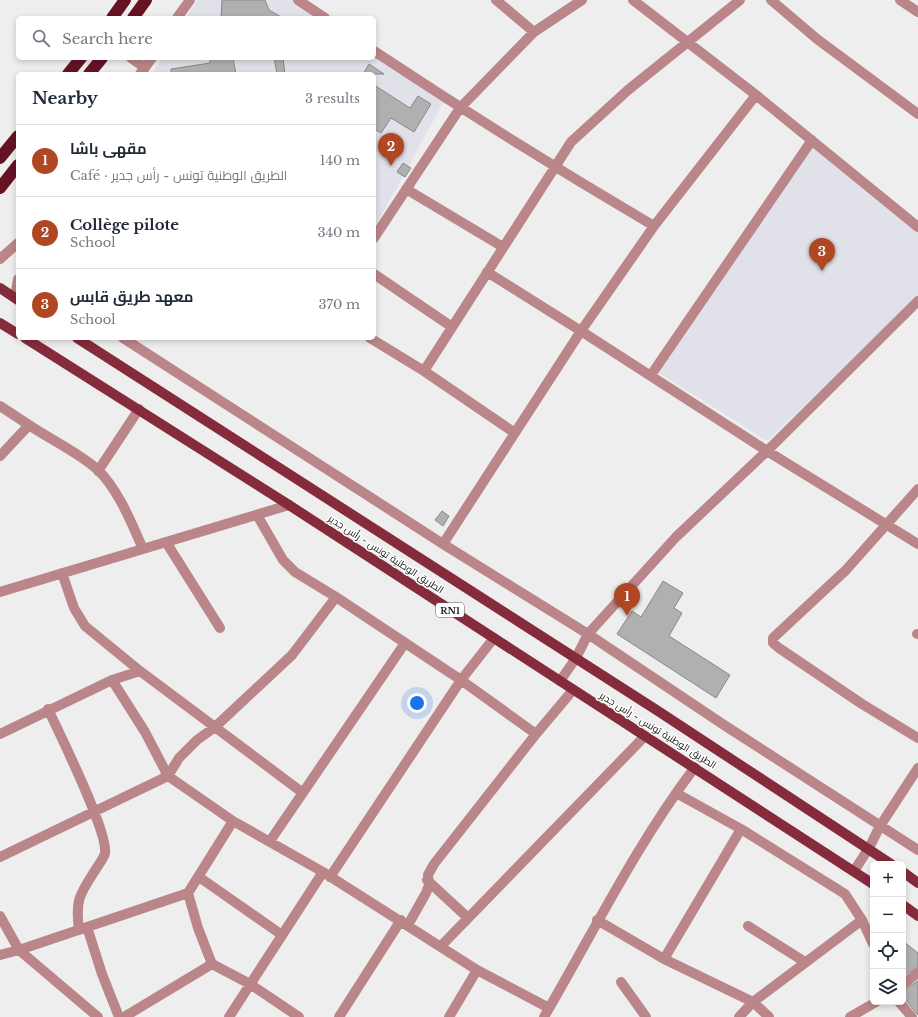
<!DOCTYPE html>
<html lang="en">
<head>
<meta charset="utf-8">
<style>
	body { margin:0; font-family:"Libre Baskerville",Cairo,serif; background:#f6f6f7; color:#1f2937 }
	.controls { position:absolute; right:12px; bottom:12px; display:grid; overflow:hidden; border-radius:6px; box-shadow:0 2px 6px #0003 }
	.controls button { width:36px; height:36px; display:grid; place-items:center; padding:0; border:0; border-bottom:1px solid #e0e1e3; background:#fff; color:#1f2937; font:20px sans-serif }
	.you { position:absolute; left:417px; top:703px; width:14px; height:14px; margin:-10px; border:3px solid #fff; border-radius:50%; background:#1a73e8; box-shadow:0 0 0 6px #1a73e833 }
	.badge { display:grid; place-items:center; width:26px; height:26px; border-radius:50%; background:#af4723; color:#fff; font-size:13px; font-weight:700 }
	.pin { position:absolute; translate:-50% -33px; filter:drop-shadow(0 1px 2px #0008) }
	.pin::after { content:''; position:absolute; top:21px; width:14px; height:12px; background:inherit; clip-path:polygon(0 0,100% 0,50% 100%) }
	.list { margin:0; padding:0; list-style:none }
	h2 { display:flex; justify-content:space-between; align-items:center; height:52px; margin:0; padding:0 16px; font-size:17px }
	h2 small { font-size:13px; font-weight:400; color:#747a83 }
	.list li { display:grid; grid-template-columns:26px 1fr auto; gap:12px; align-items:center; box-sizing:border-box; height:72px; padding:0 16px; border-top:1px solid #e0e1e3 }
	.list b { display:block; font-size:15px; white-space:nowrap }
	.list p { margin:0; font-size:13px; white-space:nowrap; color:#747a83 }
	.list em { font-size:13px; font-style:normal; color:#747a83 }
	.icon { flex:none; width:22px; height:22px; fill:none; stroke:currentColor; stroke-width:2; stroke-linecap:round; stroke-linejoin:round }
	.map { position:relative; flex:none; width:918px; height:1017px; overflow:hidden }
	.search { position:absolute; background:#fff; box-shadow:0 2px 6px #0003; left:16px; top:16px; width:360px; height:44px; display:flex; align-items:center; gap:10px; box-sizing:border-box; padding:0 14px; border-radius:6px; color:#747a83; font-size:15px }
	.panel { position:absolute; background:#fff; box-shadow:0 2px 6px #0003; left:16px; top:72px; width:360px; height:268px; border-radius:6px }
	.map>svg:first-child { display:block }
</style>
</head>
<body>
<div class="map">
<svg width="918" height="1017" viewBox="0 0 918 1017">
	<rect width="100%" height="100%" fill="#eeeeef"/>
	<path fill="#e1e1e9" d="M197,0h97l26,18h-134z
		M374,55l69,48 -69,126v-155h-222l10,-16h212z
		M812,140l106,87v72l-151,142 -113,-71z"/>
	<path fill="#b0b0b1" stroke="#89898a" d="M222,0h43l4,10 14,8h-62z
		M210,58h23l3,16h-65v-5l39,-6z
		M274,58h9l2,16h-8z
		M369,64l15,10h-21z
		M374,85l36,23 8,-12 13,8 -17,28 -23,-14 -10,15 -7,-4z
		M403,163l8,5 -6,9 -8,-5z
		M442,511l7,5 -6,10 -8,-6z
		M663,581l20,12 -9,15 8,5 -13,23 61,39 -14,23 -99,-64 15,-23 9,6z
		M903,941l15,12v14l-15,9z
		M918,981v34l-15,-18v-7z"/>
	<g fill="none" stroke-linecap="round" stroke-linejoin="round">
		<path stroke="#bb868a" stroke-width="10" d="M298,0l27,18
			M496,0l38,32
			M633,0l123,95 162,132
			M771,0l46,39 101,75
			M900,0l18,12
			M177,18l13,-18
			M374,51c92,61 185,119 280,175
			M131,58l14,10
			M140,74l12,-16
			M406,189l97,58
			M374,238l86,-130 74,-76 48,-32
			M0,259l18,-16
			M487,272l94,59 186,120 151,93
			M374,274l78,53
			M15,297l3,-18
			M123,338l320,206 145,90 136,91 194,125
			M370,338l54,33 91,62
			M424,371l147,-229 57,-52 112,-90
			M651,375l161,-235
			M0,406l29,19
			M0,456l29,-31c22,15 49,27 69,45 20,19 34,54 45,79
			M98,471l41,-62
			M918,489l-72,81 -73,68v5l6,5 83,56 56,34
			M257,515l26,45 12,12 41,25 125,83 75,54
			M166,542l54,86
			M443,544l138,-213 73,-105 102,-131
			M62,573l12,35 11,18 55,45 163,122
			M0,592l289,-87
			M917,634h1
			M112,680l33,52 23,44 65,45 90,51 154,98 72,38
			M560,681l16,-23 12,-24 88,-97 91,-86 151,-150
			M48,709c12,26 60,122 57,144 -1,5 -6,11 -9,16 -16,25 -21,30 -17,61
			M0,734l112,-54 28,-9
			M676,793l65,36 104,65 17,26 11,24
			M270,841l135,-198
			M0,857l168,-81 11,-18 18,-18 18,-13 77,-72 44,-58
			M854,871l15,-23 11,-22 38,-58
			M199,877l83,58
			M330,877l131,-197 33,-42
			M427,880l41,38
			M0,916l19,34 79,67
			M597,920l67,39 89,43 16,15
			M408,925l18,-32 3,-8 -1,-10 6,-11 102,-130 37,-44
			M748,926l57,36
			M87,927l15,47 17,43
			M441,946l204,-210
			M0,955l19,-5 169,-57
			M664,959l77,-130
			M212,964l38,20 49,33
			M621,982l25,35
			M903,984l15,-11
			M899,1002l13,15
			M124,1017l88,-53 -14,-36 -10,-35 45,-72
			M229,1017l94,-145
			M339,1017l62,-97
			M449,1017l28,-47
			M544,1017c49,-84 92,-172 151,-250
			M739,1017l14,-15 109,-82
			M850,1017l26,-15"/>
		<path stroke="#852b3b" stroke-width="10" d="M0,288l18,12
			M0,323l18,11
			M25,338l264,167 584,379
			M77,338l581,373 233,153
			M903,872l15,11
			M903,905l15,11"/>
		<path stroke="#651225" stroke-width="12" d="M112,18l13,-18
			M133,18l13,-18
			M68,74l13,-16
			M89,74l13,-16
			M0,158l18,-22
			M0,188l18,-23"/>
	</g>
	<g text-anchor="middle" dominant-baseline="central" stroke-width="3" stroke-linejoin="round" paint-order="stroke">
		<rect fill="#fff" stroke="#5d5d5d" stroke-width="1" x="436" y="603" width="28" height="14" rx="3"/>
		<g font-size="9" font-weight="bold" fill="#171717">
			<text x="450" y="610">RN1</text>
		</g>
		<g font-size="10" fill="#171717" stroke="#fff">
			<text transform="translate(386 554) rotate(33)">الطريق الوطنية تونس - رأس جدير</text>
			<text transform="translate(658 730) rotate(32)">الطريق الوطنية تونس - رأس جدير</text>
		</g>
	</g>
</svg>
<div class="controls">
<button>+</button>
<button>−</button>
<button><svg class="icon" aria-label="locate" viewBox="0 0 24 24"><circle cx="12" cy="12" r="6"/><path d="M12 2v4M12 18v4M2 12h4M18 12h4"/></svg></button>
<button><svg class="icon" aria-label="layers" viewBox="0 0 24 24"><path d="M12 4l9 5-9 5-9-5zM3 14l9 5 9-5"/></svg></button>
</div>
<div class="you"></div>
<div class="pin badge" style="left:627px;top:616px">1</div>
<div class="pin badge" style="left:391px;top:166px">2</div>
<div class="pin badge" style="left:822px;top:271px">3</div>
<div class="search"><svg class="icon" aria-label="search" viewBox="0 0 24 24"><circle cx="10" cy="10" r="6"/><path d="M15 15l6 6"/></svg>Search here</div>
<section class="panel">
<h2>Nearby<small>3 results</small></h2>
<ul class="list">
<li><span class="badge">1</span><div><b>مقهى باشا</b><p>Café · الطريق الوطنية تونس - رأس جدير</p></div><em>140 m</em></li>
<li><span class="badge">2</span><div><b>Collège pilote</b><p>School</p></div><em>340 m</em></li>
<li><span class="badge">3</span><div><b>معهد طريق قابس</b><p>School</p></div><em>370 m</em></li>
</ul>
</section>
</div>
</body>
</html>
